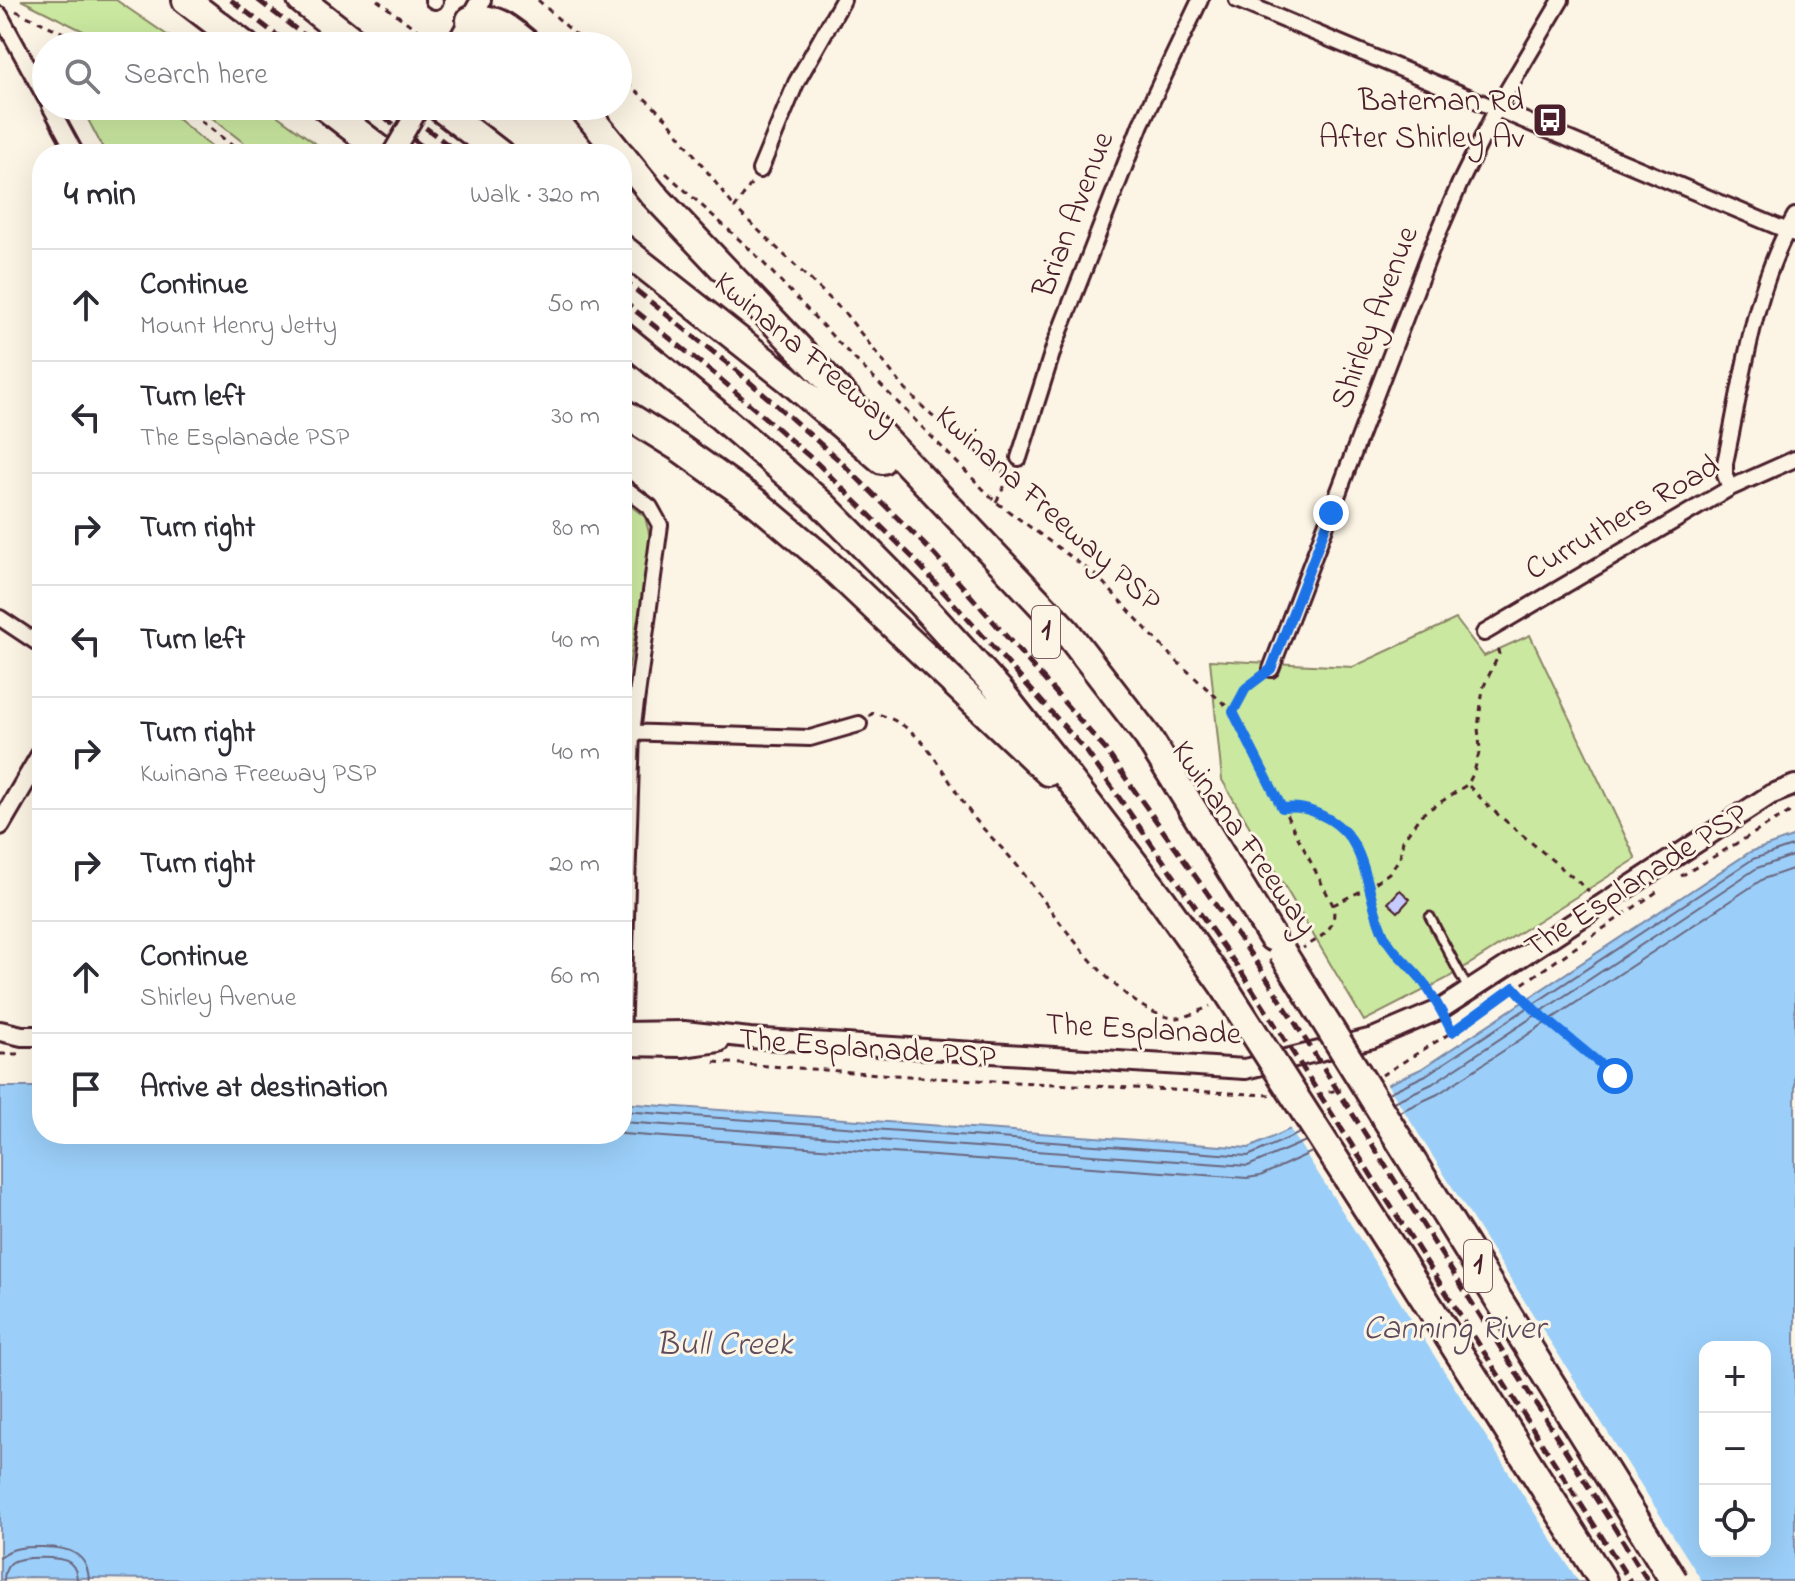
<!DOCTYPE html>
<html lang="en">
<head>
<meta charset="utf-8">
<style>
	body { margin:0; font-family:"Indie Flower",sans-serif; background:#f2f2f3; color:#2b2b33 }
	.controls { position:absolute; right:24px; bottom:24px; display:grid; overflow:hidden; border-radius:16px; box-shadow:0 8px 32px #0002 }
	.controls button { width:72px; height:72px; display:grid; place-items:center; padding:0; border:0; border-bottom:2px solid #e1e1e2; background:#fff; color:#2b2b33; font:40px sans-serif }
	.stop { position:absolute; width:24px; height:24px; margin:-18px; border:6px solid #1a73e8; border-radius:50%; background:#fff }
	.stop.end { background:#1a73e8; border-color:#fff; box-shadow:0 2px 8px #0008 }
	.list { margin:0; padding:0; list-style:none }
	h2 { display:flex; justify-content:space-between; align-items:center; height:104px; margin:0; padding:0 32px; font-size:34px }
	h2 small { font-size:26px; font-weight:400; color:#7c7c81 }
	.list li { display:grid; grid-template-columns:52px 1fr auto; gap:24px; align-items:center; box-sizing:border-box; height:112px; padding:0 32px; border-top:2px solid #e1e1e2 }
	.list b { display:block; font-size:30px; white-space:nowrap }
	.list p { margin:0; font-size:26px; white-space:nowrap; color:#7c7c81 }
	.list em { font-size:26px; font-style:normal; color:#7c7c81 }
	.icon { flex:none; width:44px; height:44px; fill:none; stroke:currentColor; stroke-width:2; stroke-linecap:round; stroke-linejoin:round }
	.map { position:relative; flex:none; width:1795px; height:1581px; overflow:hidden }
	.search { position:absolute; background:#fff; box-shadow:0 8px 32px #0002; left:32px; top:32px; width:600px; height:88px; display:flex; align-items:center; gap:20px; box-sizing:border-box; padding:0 28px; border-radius:44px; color:#7c7c81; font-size:30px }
	.panel { position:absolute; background:#fff; box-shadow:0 8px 32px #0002; left:32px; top:144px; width:600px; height:1000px; border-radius:32px }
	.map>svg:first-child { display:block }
</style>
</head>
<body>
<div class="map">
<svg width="1795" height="1581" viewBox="0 0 1795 1581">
	<rect width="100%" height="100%" fill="#fcf5e5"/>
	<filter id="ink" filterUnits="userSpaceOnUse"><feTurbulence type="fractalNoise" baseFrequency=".0125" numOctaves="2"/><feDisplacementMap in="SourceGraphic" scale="16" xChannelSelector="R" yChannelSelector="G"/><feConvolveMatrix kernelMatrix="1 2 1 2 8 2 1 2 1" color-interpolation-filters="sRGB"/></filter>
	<g filter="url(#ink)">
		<path fill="#cae8a0" stroke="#8a8466" stroke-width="2" d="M21,0h95l67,46h-70z
			M81,106h81l58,48h-114z
			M197,106h67l66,48h-72z
			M622,499l23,18 7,28 -30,158z
			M1456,619l28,37 46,-21 106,224 -190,120 -82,42 -142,-241 -12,-120 143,7z"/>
		<path fill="#9bcff9" stroke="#7b89a7" stroke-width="2" fill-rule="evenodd" d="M1795,836v745h-1515l-252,-4 -28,3v-493h42v47h580v-31l627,45 172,-79 329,-217zM1705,1347h60v204h-60z"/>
		<path fill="#fcf5e5" d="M1385,1081l317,500h-124l-290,-455z"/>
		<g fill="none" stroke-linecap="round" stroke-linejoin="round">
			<path stroke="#6a657d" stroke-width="2" d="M1388,1093l38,-18 327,-216 42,-14
				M1393,1102l39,-18 325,-216 38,-13
				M622,1111l626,45 52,-23
				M1399,1112l39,-18 325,-215 32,-11
				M622,1122l626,44 58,-25
				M622,1134l625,44 13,-2 52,-24
				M0,1557c13,-11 27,-10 43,-10 25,0 45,6 46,34
				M4,1581c0,-7 1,-13 7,-18 9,-7 50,-7 59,0 6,5 7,11 7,18"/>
		</g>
		<path fill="#c6cbfe" stroke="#4a1f2b" stroke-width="2" d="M1400,890l10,9 -12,13 -10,-9z"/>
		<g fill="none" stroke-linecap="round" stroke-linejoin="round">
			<defs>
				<path id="service" d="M1430,917l38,72"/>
				<path id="minor" d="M433,0l2,1
					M1237,0l558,234
					M0,15l46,84
					M50,106l26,48
					M760,170l36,-87 47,-83
					M1019,458l36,-114 86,-220 59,-124
					M622,486l28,21 10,18 -28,207 -10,309
					M1730,488l-5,-13v-12c18,-83 27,-173 70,-247
					M0,618l42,28
					M1484,633l246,-145 65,-29
					M1271,669l160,-419 29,-67 37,-75 64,-108
					M622,732l188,6 49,-14"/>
				<path id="tertiary" d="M455,46l26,-46
					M0,825l42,-72
					M0,1031l22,5h20
					M622,1032l62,-1 66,7 495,31 128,-31 68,-29 329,-214 25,-10
					M622,1046l60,1 37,-5"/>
				<path id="motorway" d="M186,0l60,46
					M301,0l59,46
					M470,20c26,-5 40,10 60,26
					M324,106l62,48
					M438,106l62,48
					M581,106l39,48
					M622,156l31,38 413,437 82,106 124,200
					M622,248l166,131 94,81
					M622,336l93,76 108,93 97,98 80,88 57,72 106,138 62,87
					M622,412l59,37 76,54 64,54 227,215
					M1400,1260l203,321"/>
			</defs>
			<use href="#service" stroke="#4a1f2b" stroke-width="13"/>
			<use href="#minor" stroke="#4a1f2b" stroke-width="20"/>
			<use href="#tertiary" stroke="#4a1f2b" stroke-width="24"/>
			<use href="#motorway" stroke="#4a1f2b" stroke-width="32"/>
			<path stroke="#4a1f2b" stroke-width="3" stroke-dasharray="6 6" stroke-linecap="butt" d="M377,0l59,44
				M538,0l50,46
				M16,11l76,35
				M618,74l49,45 68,89
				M182,106l61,48
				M666,173l87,79 85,90 158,160 102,75 74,80 61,55 100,193c5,24 -12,32 -30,43
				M751,184l-16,24 109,104 61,77 26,26 45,36 21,23h5l6,-5
				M996,502l17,-32
				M1233,712l13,-24 12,-10
				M869,716l4,-3c54,11 70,65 102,106 14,17 31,32 45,50 31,40 100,146 155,149 11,0 25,-7 35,-12
				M1469,786l20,21 100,84
				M1284,808c13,-2 23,0 36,6 52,25 43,76 64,122 11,22 33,38 47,58
				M1681,876l114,-67
				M1333,905l36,-18 20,-14 11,-15 3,-18 18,-25 47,-31 6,-12 6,-23 -2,-21 5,-40 16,-34 -3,-10
				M1514,987l21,23 80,66 -11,12
				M0,1054h18
				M714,1062l222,16 334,17
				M1382,1075l70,-43 206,-141
				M1317,1095l24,-6"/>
			<use href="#service" stroke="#fcf5e5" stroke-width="7"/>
			<use href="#minor" stroke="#fcf5e5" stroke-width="14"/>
			<use href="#tertiary" stroke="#fcf5e5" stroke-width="18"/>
			<use href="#motorway" stroke="#fcf5e5" stroke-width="26"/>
			<path stroke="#4a1f2b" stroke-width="5" stroke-dasharray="12 6" stroke-linecap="butt" d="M231,0l60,46
				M258,0l60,46
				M370,106l62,48
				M397,106l63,48
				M622,279l115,92 103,90 95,94 170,194 154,217 389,615
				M622,300l95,76 101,88 96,95 173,193 157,224 386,605"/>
			<defs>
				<path id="tertiary-bridge" d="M392,154l28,-48"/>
				<path id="motorway-bridge" d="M1282,952l392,629
					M1225,988l175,272"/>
			</defs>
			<use href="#tertiary-bridge" stroke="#4a1f2b" stroke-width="24" stroke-linecap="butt"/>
			<use href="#motorway-bridge" stroke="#4a1f2b" stroke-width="32" stroke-linecap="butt"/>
			<use href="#tertiary-bridge" stroke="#fcf5e5" stroke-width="18"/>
			<use href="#motorway-bridge" stroke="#fcf5e5" stroke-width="26"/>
		</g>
	</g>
	<g fill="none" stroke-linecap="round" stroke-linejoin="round" filter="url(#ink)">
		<path stroke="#1a73e8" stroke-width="10" d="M1331,513l-60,156 -25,19 -13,24 49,96c16,-2 27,1 41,8 49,23 41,80 62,121 9,17 25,28 36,42 13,17 22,35 31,53l62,-45 21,23 80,66"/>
	</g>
	<defs>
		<symbol id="bus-square" viewBox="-11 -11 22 22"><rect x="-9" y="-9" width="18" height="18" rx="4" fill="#4a1f2b" stroke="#fcf5e5"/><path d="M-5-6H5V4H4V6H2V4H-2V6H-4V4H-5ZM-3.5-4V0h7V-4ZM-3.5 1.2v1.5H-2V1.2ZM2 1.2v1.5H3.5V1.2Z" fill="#fff"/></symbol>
	</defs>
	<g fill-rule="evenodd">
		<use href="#bus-square" x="1530" y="100" width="40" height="40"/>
	</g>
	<g text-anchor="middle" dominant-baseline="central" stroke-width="6" stroke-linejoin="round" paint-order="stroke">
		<g fill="#fcf5e5" stroke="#7f5f63" stroke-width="2">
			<rect x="1032" y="606" width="28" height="52" rx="6"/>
			<rect x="1464" y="1240" width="28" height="52" rx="6"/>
		</g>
		<g font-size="30" font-weight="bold" fill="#4a1f2b">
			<text x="1046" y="632">1</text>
			<text x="1478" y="1266">1</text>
		</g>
		<g font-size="32" fill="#4a1f2b" stroke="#fcf5e5" text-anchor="end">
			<text x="1524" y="102">Bateman Rd<tspan x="1524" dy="37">After Shirley Av</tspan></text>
		</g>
		<g font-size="32" fill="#4a1f2b" stroke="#fcf5e5">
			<text transform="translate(1075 215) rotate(-69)">Brian Avenue</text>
			<text transform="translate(1376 318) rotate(-69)">Shirley Avenue</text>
			<text transform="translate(805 353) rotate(40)">Kwinana Freeway</text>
			<text transform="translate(1047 510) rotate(42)">Kwinana Freeway PSP</text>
			<text transform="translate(1623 519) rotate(-30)">Curruthers Road</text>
			<text transform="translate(1243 839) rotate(55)">Kwinana Freeway</text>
			<text transform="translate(1637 882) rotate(-33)">The Esplanade PSP</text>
			<text transform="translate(1143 1031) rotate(3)">The Esplanade</text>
			<text transform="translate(867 1050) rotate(4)">The Esplanade PSP</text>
		</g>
		<g font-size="34" font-style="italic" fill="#5e4b5e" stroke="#fcf5e5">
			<text x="1454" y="1330">Canning River</text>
			<text x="724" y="1346">Bull Creek</text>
		</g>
	</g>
</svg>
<div class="controls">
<button>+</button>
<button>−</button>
<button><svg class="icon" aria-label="locate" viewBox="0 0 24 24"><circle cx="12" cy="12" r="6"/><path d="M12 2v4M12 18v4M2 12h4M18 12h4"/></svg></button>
</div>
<div class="stop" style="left:1615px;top:1076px"></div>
<div class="stop end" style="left:1331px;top:513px"></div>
<div class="search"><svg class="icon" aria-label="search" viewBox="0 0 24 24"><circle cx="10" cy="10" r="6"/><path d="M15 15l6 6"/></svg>Search here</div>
<section class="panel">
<h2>4 min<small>Walk · 320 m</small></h2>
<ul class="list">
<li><svg class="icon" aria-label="ahead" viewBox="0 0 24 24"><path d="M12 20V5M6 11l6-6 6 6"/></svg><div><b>Continue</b><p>Mount Henry Jetty</p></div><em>50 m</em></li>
<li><svg class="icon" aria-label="left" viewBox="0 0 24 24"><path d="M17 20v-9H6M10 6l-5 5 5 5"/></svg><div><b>Turn left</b><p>The Esplanade PSP</p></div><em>30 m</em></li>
<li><svg class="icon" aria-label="right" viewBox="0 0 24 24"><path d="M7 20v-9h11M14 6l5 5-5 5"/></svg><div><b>Turn right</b></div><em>80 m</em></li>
<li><svg class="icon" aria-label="left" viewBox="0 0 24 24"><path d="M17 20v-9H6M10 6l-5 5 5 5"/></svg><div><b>Turn left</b></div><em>40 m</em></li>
<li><svg class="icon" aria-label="right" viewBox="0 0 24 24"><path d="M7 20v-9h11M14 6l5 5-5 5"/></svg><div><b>Turn right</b><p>Kwinana Freeway PSP</p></div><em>40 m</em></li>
<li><svg class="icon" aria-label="right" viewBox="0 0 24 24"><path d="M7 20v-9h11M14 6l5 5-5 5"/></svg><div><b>Turn right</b></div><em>20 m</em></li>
<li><svg class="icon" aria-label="ahead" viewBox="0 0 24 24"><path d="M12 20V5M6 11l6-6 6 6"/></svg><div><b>Continue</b><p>Shirley Avenue</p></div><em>60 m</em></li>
<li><svg class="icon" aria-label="arrive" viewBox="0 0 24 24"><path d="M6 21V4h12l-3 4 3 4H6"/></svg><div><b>Arrive at destination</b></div></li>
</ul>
</section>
</div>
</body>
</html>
